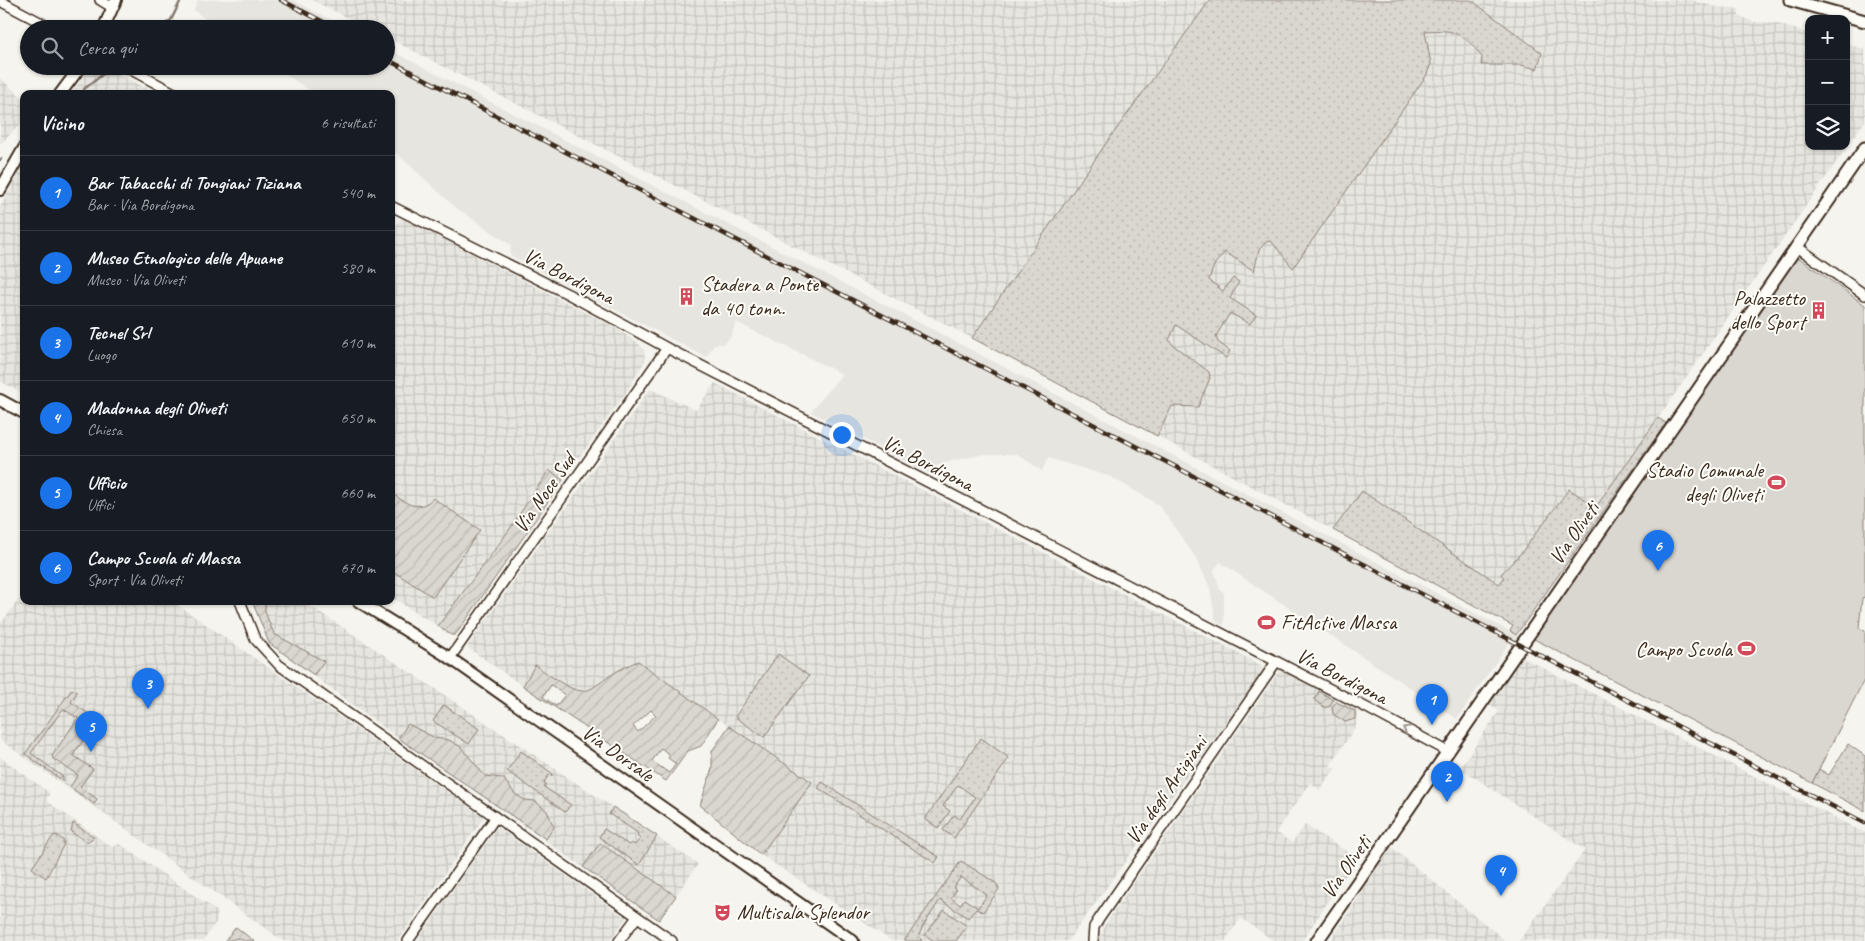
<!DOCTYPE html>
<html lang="it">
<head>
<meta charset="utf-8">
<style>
	body { margin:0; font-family:Caveat,sans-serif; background:#242831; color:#f1f3f6 }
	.controls { position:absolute; right:15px; top:15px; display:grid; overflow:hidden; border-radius:10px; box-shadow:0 1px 4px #0004 }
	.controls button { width:45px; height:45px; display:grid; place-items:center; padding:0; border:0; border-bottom:1px solid #363941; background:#171b24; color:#f1f3f6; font:25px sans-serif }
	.you { position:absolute; left:841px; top:434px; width:18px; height:18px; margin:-12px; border:4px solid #fff; border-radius:50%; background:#1a73e8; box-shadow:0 0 0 8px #1a73e833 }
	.badge { display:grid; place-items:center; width:32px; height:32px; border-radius:50%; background:#1a73e8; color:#fff; font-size:16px; font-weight:700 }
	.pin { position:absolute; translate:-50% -41px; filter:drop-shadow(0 1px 2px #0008) }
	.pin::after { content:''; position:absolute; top:26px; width:18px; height:15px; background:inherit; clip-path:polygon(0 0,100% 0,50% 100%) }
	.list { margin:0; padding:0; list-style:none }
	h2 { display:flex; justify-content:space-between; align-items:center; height:65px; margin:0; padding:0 20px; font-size:21px }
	h2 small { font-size:16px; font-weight:400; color:#9ea1a6 }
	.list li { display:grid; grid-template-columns:32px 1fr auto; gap:15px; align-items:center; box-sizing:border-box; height:75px; padding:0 20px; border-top:1px solid #363941 }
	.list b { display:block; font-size:19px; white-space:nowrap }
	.list p { margin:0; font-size:16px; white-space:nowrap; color:#9ea1a6 }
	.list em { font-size:16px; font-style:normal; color:#9ea1a6 }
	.icon { flex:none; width:28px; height:28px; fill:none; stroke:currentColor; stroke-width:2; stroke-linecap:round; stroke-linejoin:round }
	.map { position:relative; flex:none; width:1865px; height:941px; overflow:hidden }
	.search { position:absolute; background:#171b24; box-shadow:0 1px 4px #0004; left:20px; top:20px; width:375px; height:55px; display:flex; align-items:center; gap:12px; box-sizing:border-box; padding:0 18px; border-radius:28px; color:#9ea1a6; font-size:19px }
	.panel { position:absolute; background:#171b24; box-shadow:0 1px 4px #0004; left:20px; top:90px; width:375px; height:515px; border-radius:10px }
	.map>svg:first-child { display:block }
</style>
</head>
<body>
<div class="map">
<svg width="1865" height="941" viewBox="0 0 1865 941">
	<defs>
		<pattern id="industrial-grid" width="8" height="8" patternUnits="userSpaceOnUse" patternTransform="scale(1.25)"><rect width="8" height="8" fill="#e7e5df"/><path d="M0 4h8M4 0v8" fill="none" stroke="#c7c5bf"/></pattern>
		<pattern id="grass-dots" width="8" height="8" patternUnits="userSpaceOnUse" patternTransform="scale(1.25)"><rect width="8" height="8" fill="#dad6d0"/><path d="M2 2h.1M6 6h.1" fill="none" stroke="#bcb8b2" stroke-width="1.8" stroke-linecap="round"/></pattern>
		<pattern id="garden-furrows" width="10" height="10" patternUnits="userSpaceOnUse" patternTransform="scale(1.25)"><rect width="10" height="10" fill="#dad6d0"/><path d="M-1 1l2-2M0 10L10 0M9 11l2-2" fill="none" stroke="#bcb8b2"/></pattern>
	</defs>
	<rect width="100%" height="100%" fill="#f5f4ee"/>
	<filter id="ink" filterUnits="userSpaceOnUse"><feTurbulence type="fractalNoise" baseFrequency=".02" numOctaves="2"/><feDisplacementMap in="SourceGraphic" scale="10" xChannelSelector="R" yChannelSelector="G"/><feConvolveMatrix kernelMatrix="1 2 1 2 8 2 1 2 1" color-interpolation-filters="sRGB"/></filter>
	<g filter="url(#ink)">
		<path fill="#e7e5df" d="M198,0h95l56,29h-131l-24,-19z
			M386,48l528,272 616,322 -5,8 -16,-7 -52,76 -237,-157 -6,8 6,20 4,3v32l-8,-3 -6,-34 -14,-30 -37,-53 -48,-28 -63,-19 -6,13 -25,-17h-32l-29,6 -24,7v8l-121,-63 31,-38 -106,-52 -5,15 -8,7h-8l-9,13 -196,-102 1,-10 -56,-38 -64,-59v-54h-75l-44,-28h114z"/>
		<path fill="url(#industrial-grid)" d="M312,0h898l-103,142 -135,196 -586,-301v-8h-16z
			M1471,0h220l21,6 27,3v7l15,6 20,1 35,10v113h37v-102l19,5v72l-269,386 -28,-18 -47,64 -20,20 3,5 -5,6 -137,-93 -29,39 -176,-94 15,-31 37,-33 -36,-26 -4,-6 7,-15 39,26 1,-15 14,-24 20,12 5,-9 -26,-17 10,-15 -6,-5 -10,14 -14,-12 5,-15 11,-13 34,-2 7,-8 5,-1 22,27 133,-192 -1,-45 23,-1 10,3 24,24 -1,8h40l12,4 -39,-50z
			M91,66h12l55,28h-87z
			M0,78l24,21v22l-24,23z
			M24,164v230l-24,-13v-174z
			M401,217l211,109 25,16 7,8 1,11 -20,33 -62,86 -14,-10 -42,63 -69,93 -47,-29v-363z
			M715,383l546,282 2,6 -195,270h-176l-131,-86 50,-74 -82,-55 -91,-64 -26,14 -18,14 -12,3 -17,-7 -30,-21 -12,21 -56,-39 183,-258 46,21z
			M24,592v9h148l312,216 -86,124h-115l-283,-201v-115z
			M252,601h51l395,263 -39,56 -261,-182 -129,-95z
			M1520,656l345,177v108h-346l66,-91 -125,-82 39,-57 -12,-9z
			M1280,670l77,40 -1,16 -26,40 5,3 -15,21 -10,-7 -34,49 16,11 13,-18 52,33 -55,83h-28l-33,-23 -16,23h-126l5,-15z
			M0,757l50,36 -4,7 9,7 57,40 8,-3 98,68 -2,10 -13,19h-203z
			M497,827l129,91 -16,23h-193z
			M1391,847l115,94h-176z"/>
		<path fill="url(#grass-dots)" stroke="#8a8077" fill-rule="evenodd" d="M1210,0h261l71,53 -5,16 -16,-4h-40l1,-8c-19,-24 -27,-28 -57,-26l6,33 -5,12 -133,192 -22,-27 -5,1 -7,8 -5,21 -29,-19 -11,13 -5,15 14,11 10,-13 6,4 -9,16 26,17 -6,9 -20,-11 -14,23 2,6 12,9 -4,7 -50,-33 -7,15 4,5 36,27 1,6 -12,29 -26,-1 -15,30 -185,-98 135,-196z
			M1658,418l8,5 -150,212 -6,-4 3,-5 -180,-96 29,-39 137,93 5,-6 -3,-4 20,-21 48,-64 27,18z
			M778,654l31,22 -45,61 -29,-20z
			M444,705l35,24 -10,15 -36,-23z
			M981,738l28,20 -55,80 -11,-8 11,-15 6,4 15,-22 -17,-12 -15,21 7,5 -12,17 -13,-9z
			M1848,744l17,12v55l-53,-28 7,-14 10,6z
			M521,751l32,23 -2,2 -2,-1 -5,7 2,2 -2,3 27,18 -6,7 -58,-41z
			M822,782l117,75 -4,6 -117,-75z
			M613,807l44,29 -18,29 -40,-28 5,-8 25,16 2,-2 4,2 5,-6 -3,-3 1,-3 -29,-19z
			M73,823l21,14 -7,5 -16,-10z
			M57,835l7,6 -1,5 -17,32 -14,-10 21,-32z
			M961,861l35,22 3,6 -16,23 -7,-3 -8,9 -28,-18 -17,26 -4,9 3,6h-18zM961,877l26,18 -9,13 -14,-9 -4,6 -9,-7 5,-8 -3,-2z
			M944,910l23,16 -11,15h-22l-9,-6z"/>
		<path fill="url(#garden-furrows)" stroke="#8a8077" fill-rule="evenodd" d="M549,470l14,10 -104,150 -4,5h-4l-13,-9 69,-93z
			M396,496c14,10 24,15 37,2l47,32 -47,67 -42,-27v-66z
			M252,601h13v11l9,22 50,27 -10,14 -45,-32z
			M638,661l80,58 -17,27 -13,5 -22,30 -143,-95 12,-21c65,47 44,20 103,-4zM551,685l14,10 -9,11 -13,-9zM651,710l5,5 -18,17 -5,-6zM661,748l9,7 -2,3 8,6 -7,9 -17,-12z
			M72,689l5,3 -6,10 27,18 -25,35 20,14 -13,18 17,12 -3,5 -24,-17 8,-12 -25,-16 -1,-3 26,-38 -15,-9 -32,44 32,24v4l-38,-27z
			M1319,691l14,9 -4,7h-5l-10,-7z
			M1336,702l19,9v8l-10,3 -12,-8 -1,-7z
			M408,724l27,14 14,2 12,7 24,29 18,2 12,16 10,6 10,1 12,10 7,16 -8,12 -148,-101z
			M729,726l83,56 -51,73 -61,-50 12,-36v-18z
			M600,843l76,53 -17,24 -76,-53z
			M236,927l18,14h-10l-5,-3 -14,3z"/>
		<path fill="#dad6d0" stroke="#8a8077" d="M1795,255l70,50v292l-3,1 -3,30 6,3v47l-53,105 -280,-145z"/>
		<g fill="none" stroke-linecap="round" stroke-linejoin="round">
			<path stroke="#84786e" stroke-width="2.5" d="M159,29l12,-9 10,-20
				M84,89l28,-22
				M0,160l1,-1"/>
			<defs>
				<path id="minor" d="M100,0l13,8
					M0,1l53,28
					M124,66l52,28
					M391,206l177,88 99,54 702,361 80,43
					M1796,246l69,49
					M240,601l15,38 24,26 393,276
					M450,658l217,-310
					M408,941l87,-123
					M619,941l18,-24
					M1093,941l1,-14 5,-8 177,-257"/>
				<path id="tertiary" d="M103,29l13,-29
					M60,94l21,-28
					M0,190l24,-42
					M0,400l24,13
					M358,601l92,57 403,283"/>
				<path id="secondary" d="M1790,0l75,21
					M1317,941l548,-793"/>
			</defs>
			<use href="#minor" stroke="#3b2a1e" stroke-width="12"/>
			<use href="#tertiary" stroke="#3b2a1e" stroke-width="14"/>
			<use href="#secondary" stroke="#3b2a1e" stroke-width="15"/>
			<use href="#minor" stroke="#fdfcf7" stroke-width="9"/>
			<use href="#tertiary" stroke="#fdfcf7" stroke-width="10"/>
			<use href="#secondary" stroke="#fdfcf7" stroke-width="11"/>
			<defs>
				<path id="rail" d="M281,0l56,29
					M386,59l1479,764"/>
			</defs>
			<use href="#rail" stroke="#3b2a1e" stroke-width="4.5"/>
			<use href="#rail" stroke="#fdfcf7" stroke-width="2.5" stroke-dasharray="8" stroke-linecap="butt"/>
		</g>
		<defs><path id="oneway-chevron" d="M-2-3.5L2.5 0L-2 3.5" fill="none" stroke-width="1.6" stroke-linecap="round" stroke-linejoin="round" transform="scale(1.25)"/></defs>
		<use stroke="#9c938a" href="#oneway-chevron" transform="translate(1406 729) rotate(-151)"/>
	</g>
	<defs>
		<symbol id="building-bare" viewBox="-9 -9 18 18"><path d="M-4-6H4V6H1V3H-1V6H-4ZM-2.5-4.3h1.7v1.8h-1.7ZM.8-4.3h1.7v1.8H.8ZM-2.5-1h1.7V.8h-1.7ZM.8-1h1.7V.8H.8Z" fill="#d1495b" stroke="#fdfcf7" stroke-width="2.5" paint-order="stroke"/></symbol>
		<symbol id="stadium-bare" viewBox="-9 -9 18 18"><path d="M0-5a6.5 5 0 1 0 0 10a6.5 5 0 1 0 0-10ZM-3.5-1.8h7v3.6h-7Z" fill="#d1495b" stroke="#fdfcf7" stroke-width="2.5" paint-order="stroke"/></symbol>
		<symbol id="theatre-bare" viewBox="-9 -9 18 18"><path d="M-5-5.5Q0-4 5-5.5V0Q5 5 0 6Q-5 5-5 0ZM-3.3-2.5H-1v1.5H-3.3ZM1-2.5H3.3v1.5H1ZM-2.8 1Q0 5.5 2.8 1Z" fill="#d1495b" stroke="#fdfcf7" stroke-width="2.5" paint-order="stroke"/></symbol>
	</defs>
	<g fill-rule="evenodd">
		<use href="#building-bare" x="674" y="284" width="25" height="25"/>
		<use href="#building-bare" x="1806" y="298" width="25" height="25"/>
		<use href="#stadium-bare" x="1764" y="470" width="25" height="25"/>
		<use href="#stadium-bare" x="1254" y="610" width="25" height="25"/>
		<use href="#stadium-bare" x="1734" y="636" width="25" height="25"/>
		<use href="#theatre-bare" x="710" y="900" width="25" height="25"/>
	</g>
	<g text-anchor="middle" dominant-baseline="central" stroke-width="4" stroke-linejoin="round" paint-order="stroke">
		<g font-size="21" fill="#3b2a1e" stroke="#fdfcf7">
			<text transform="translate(569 276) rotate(27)">Via Bordigona</text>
			<text transform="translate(928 463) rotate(27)">Via Bordigona</text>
			<text transform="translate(544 493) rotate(-55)">Via Noce Sud</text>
			<text transform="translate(1574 533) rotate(-55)">Via Oliveti</text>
			<text transform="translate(1342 676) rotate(27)">Via Bordigona</text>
			<text transform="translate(618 753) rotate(35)">Via Dorsale</text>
			<text transform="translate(1166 790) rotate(-55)">Via degli Artigiani</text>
			<text transform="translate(1346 867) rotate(-55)">Via Oliveti</text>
		</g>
		<g font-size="21" fill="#3b2a1e" stroke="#fdfcf7" text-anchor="start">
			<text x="701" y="284">Stadera a Ponte<tspan x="701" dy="24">da 40 tonn.</tspan></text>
			<text x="1805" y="298" text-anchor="end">Palazzetto<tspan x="1805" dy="24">dello Sport</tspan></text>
			<text x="1763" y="470" text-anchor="end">Stadio Comunale<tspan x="1763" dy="24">degli Oliveti</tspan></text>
			<text x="1281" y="622">FitActive Massa</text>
			<text x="1732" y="649" text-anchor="end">Campo Scuola</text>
			<text x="737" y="912">Multisala Splendor</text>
		</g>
	</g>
</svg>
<div class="controls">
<button>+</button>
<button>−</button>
<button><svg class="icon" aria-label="layers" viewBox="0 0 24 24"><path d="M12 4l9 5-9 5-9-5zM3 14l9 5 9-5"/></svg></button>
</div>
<div class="you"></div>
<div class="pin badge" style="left:1432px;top:725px">1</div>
<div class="pin badge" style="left:1447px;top:802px">2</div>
<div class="pin badge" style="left:148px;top:709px">3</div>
<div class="pin badge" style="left:1501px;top:896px">4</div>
<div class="pin badge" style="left:91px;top:752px">5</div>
<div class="pin badge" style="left:1658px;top:571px">6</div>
<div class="search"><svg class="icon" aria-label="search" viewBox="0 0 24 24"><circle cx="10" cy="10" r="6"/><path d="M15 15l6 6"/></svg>Cerca qui</div>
<section class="panel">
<h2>Vicino<small>6 risultati</small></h2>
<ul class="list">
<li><span class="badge">1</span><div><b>Bar Tabacchi di Tongiani Tiziana</b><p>Bar · Via Bordigona</p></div><em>540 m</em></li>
<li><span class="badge">2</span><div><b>Museo Etnologico delle Apuane</b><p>Museo · Via Oliveti</p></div><em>580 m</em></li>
<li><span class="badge">3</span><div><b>Tecnel Srl</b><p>Luogo</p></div><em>610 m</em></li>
<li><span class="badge">4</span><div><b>Madonna degli Oliveti</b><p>Chiesa</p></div><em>650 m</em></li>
<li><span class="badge">5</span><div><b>Ufficio</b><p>Uffici</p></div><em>660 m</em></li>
<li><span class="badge">6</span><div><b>Campo Scuola di Massa</b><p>Sport · Via Oliveti</p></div><em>670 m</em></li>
</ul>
</section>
</div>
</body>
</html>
